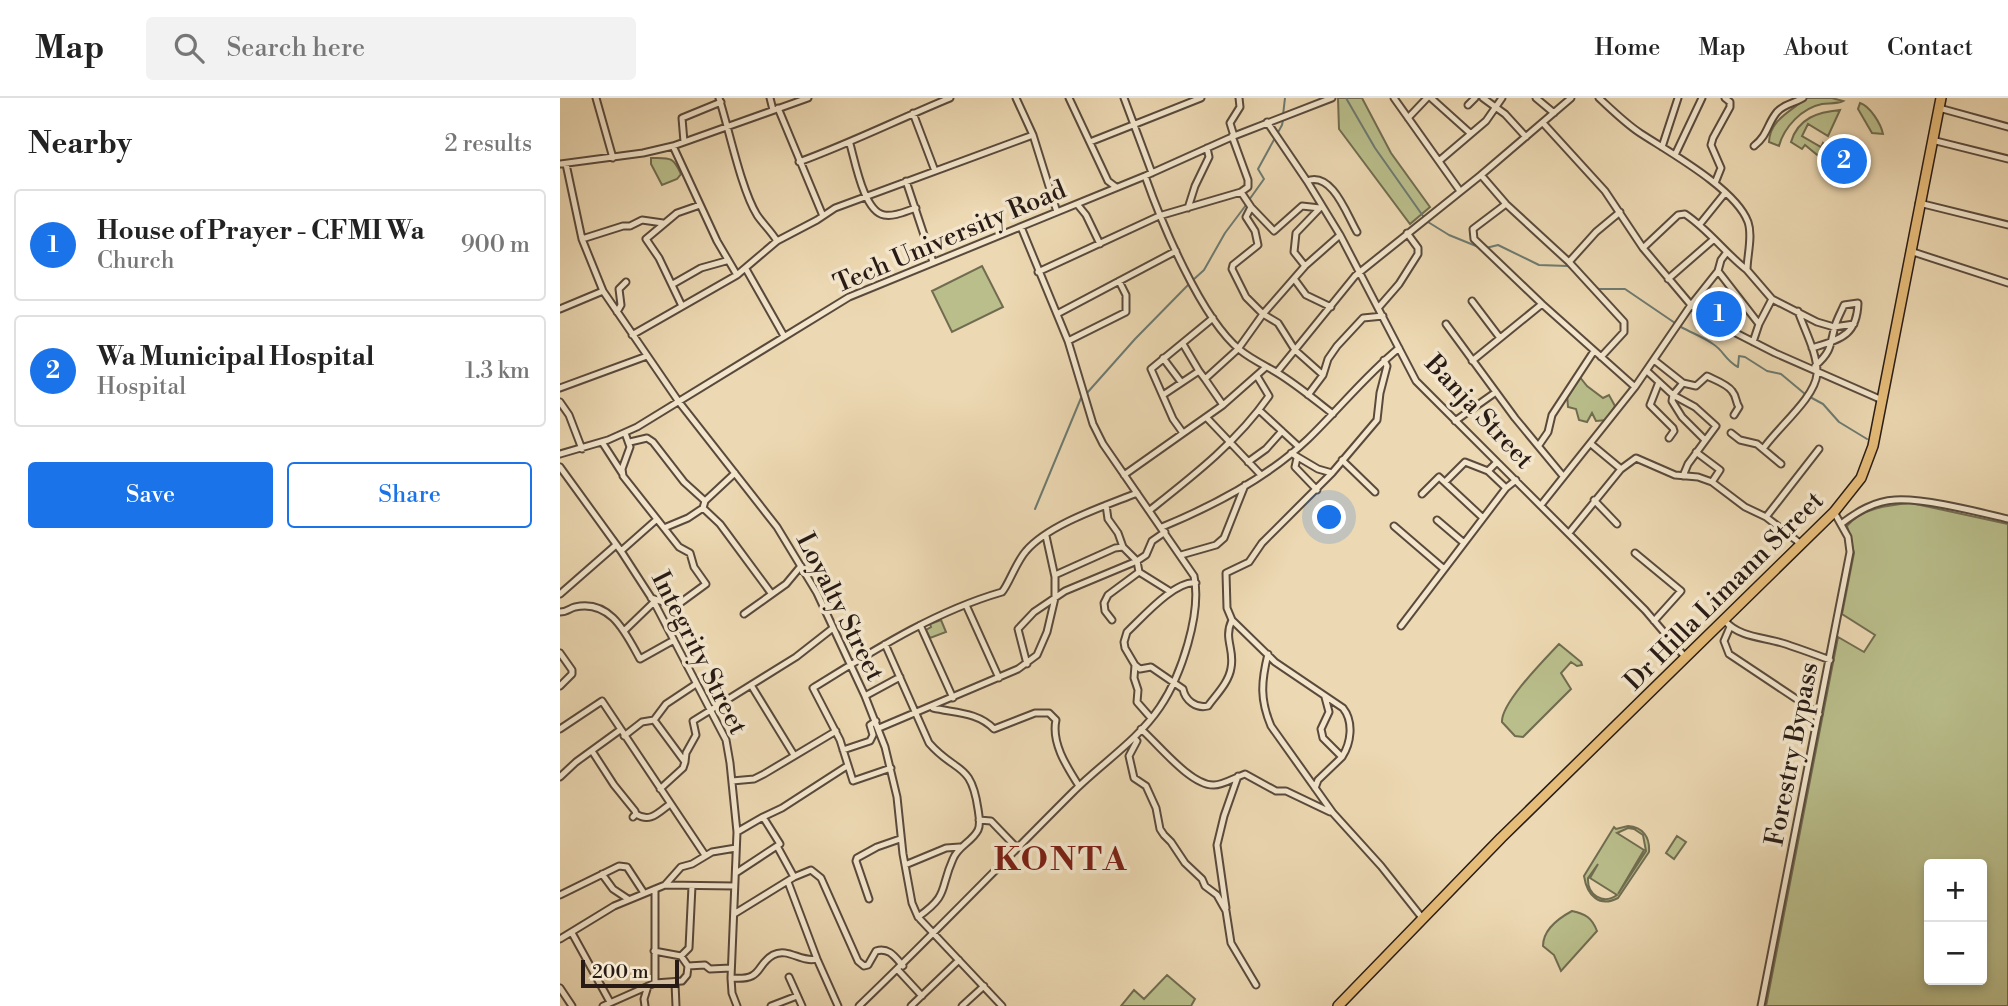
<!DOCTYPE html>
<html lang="en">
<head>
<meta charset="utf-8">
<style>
	body { margin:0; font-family:"Libre Bodoni",serif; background:#f2f2f2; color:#222 }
	.controls { position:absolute; right:21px; bottom:21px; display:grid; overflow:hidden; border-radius:7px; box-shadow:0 4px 10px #0003 }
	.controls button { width:63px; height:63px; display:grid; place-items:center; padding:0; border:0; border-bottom:2px solid #e0e0e0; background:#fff; color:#222; font:35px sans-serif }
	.scale { position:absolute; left:21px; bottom:18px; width:98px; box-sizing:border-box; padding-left:7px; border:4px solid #281b15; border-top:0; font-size:19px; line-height:24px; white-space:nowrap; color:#281b15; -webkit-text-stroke:5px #f3e6cd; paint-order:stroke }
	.you { position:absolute; left:770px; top:420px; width:24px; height:24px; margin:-18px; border:5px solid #fff; border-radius:50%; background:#1a73e8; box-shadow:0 0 0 10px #1a73e833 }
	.badge { display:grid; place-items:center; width:46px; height:46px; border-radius:50%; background:#1a73e8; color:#fff; font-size:23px; font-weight:700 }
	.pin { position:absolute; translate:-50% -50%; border:4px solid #fff; box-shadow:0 2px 7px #0006 }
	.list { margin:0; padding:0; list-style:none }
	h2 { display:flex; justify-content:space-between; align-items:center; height:91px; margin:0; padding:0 28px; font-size:30px }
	h2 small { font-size:23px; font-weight:400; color:#767676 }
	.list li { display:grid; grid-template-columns:46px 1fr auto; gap:21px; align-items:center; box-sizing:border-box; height:112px; margin:0 14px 14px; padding:0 14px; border:2px solid #e0e0e0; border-radius:7px }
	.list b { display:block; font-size:26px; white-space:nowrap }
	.list p { margin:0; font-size:23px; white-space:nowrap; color:#767676 }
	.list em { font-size:23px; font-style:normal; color:#767676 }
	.actions { display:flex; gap:14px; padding:21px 28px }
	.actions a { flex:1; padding:16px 0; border:2px solid #1a73e8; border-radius:7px; text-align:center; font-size:24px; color:#1a73e8 }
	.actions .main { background:#1a73e8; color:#fff }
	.icon { flex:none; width:38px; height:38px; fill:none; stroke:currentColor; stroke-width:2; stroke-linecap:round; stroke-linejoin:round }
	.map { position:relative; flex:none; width:1448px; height:908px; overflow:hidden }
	header { display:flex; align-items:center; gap:42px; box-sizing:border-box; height:98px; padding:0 35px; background:#fff; border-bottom:2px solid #e0e0e0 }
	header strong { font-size:33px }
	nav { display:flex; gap:38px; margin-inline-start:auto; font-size:24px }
	.search { width:490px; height:63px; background:#f2f2f2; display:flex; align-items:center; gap:18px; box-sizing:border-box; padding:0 24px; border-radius:7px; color:#767676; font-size:26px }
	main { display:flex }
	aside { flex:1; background:#fff }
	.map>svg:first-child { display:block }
</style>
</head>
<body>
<header>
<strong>Map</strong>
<div class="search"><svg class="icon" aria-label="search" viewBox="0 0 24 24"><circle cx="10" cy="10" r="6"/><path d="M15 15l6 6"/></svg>Search here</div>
<nav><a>Home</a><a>Map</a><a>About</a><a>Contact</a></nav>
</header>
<main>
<aside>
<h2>Nearby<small>2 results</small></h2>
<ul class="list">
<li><span class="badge">1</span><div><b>House of Prayer - CFMI Wa</b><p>Church</p></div><em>900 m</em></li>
<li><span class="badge">2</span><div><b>Wa Municipal Hospital</b><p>Hospital</p></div><em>1.3 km</em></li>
</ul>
<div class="actions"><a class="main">Save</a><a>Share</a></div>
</aside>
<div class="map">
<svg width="1448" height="908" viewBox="0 0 1448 908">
	<rect width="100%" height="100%" fill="#ecd8b2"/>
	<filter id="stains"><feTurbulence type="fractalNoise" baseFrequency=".00286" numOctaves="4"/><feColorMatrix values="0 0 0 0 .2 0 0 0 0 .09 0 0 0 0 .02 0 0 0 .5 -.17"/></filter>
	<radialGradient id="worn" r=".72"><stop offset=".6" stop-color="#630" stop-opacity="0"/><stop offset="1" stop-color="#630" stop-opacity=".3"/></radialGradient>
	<path fill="#b9be8b" stroke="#706c50" stroke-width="2" fill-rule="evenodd" d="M778,0h24l29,55 39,54 -20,17 -71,-95z
		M1246,0h26l11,3c-6,3 -14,2 -21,3 -20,4 -38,23 -43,42l-10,-4c1,-23 23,-31 37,-44z
		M1300,5c10,3 21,21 23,31l-11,-1 -14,-24z
		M1280,12l-12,26 -20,-12 -6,12 19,11 2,-4 6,6 -8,9 -16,-13 -3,4 -11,-7c7,-24 27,-30 49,-32z
		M91,60c19,0 22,-2 30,16l-4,5 -15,6 -11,-21z
		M422,168l21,41 -51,25 -20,-41z
		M1019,278l8,10 16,12 6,-3 6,11 -8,14 -11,1 -4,-8 -5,9 -8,-2 -3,-11 -8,-2 -1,-13z
		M1351,405l97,21v482h-242l72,-369 26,15 11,-17 -33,-21 12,-61 -7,-27c14,-18 42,-21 64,-23zM1369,766h53v116h-53z
		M381,522l5,12 -16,6 -4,-8 5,-3 -1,-3z
		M999,546l22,18 1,3 -5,1 -6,-4 -10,11 10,16 -48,48 -8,-1 -13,-14c-1,-19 43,-63 57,-78z
		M1068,728c15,1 22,11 21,26l-31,46c-19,10 -31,-3 -34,-22l30,-49 2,2zM1068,730l6,1 9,6 3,16 -28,43 26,-44 -27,-17zM1038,766l-8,14 27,17c-14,10 -30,0 -29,-17z
		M1117,738l9,6 -12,17 -8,-6z
		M1012,813c14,3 20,7 25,20l-36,40 -7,-16 -11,-9c0,-16 16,-28 29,-35z
		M607,877l28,24 -4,7h-70l13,-16 10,9z"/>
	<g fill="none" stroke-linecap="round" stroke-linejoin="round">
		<path stroke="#6c7a71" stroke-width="2" d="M786,0l29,50 48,68
			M723,17l2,-17
			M689,102l15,-21 -6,-10 24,-44 1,-5
			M868,124l21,13 32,13
			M926,150l12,-3 41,20 29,1 7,6
			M633,182l11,-10 21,-37 21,-28
			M1034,188l5,3h26l50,34
			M1121,229c11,6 22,10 32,17 11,7 12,16 25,23l1,-11 6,1 22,14 14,3 24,20
			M527,295l48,-54 54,-55
			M1250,299l13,7 16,18 28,17
			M475,411l46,-111"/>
		<defs>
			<path id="minor" d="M36,0l17,60
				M159,0c10,31 22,91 38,117 6,9 14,16 20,26
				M210,0l3,12
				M456,0l17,37 24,77
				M509,0l39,83 8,6
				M564,0l28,75
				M834,0l66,93
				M871,0l39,35
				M923,0l22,16 21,23
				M976,0l18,15
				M1039,0c13,12 26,25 41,35 29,19 96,56 108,89 5,14 -1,34 -1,48l25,29 45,23 17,5 20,-3
				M908,7l7,-7
				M218,10l45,108
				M1379,10l69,19
				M353,15l22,58
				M848,20l19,-20
				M707,24l40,59 33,54 76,146 229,229 41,48
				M983,25l62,68 38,57 48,57 37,24 47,24 107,47
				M672,38l16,44v7l-7,5
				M674,38l-4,-13 10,-16 -1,-9
				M1372,42l76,19
				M124,44l-2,-24 39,-16
				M530,44l111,-44
				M290,46c5,17 14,68 34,71 11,2 22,-4 32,-7
				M113,48l44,95 20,34
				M1194,48c14,-11 13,-22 23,-34 7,-8 18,-9 26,-14
				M1102,49l16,-49
				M1115,57l27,-57
				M879,63l47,-40 16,-23
				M239,64c52,-19 100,-43 151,-64
				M0,66l83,-11 30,-7 135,-48
				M6,66l16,75 21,52 76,111 98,125 40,66 48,103 20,51 12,50 6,57 9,49 6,14 84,89
				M921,77l25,29 63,58 55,60v10l-23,25
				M585,78c17,48 56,142 95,174 11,9 24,15 36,22 20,12 39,28 57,42
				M346,83l27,81
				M747,83c25,-10 40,34 50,51
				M1155,85l6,-15 -10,-23 2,-7 17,-31v-5l-5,-4
				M1359,105l89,22
				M517,106l9,11 14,29
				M946,106l-33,25 1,10 68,65 93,83
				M691,109l-5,10 9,14 3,14 -25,20 -1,4 14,28 17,17 15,9 17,27 28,25
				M628,110l7,-22 14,-29 -2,-9
				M1140,126l25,-31
				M22,141l41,-13h7l12,-6 21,3
				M1083,150l35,-33 7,-1c24,16 40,39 62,56
				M1350,153l98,32
				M1167,154l-6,8 -3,11 41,53 -6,18
				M1009,164l27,-30 24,-20
				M745,168l-11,-14 2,-19 24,-25
				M186,171l38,67
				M478,174l121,-56 82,-24 10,15 23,24 28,-25 18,2
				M1108,181l46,-40
				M735,182l11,15 25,12
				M113,186l28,-16 25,-7
				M912,203l28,37
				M122,208l-23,-48 -13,-19 31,-26 23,-8
				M819,209l20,-23 19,-30v-6l-11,-15
				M0,211l43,-18
				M57,214l4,-7 -2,-16 7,-7
				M497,216l119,-63
				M886,226l69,94 48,58
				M1199,226l13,-25
				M72,237l105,-60 40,-34 40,-21 18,-12 198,-73
				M508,243l58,-29v-17l-7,-14
				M623,246l16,27
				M1252,250c28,-9 45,-12 46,-45l-14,2c-3,7 -7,14 -9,21 -5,19 -3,25 -20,40
				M603,260l18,24
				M1094,262l29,23 13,3 11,-10c8,4 20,8 25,15 5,6 3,10 7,16l-5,8
				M912,263l70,-57
				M1087,273l26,24 22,12 21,19 -28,38 -5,12
				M717,274l78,-96 126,-101 90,-77
				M645,281l18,26
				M1099,284l-9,23 23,23 1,3 -5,7
				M1123,285l-10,12 -1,6 10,16 23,23
				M0,290l87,-32
				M603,297l36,-24 6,8 33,-30 25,-35 42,-48 35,-31
				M748,297l15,-20 5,-16 9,-13 26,-28 20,-2
				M0,304l9,13 13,34
				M699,312l40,37
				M646,319l55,58
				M895,323l41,-29
				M65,335l5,14 -8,22 1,7 56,71 11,6 4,14 12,17 -30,22 -25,-8
				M623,335l-10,-14 -22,-50 62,-51
				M1171,335l9,7 17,4 24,20
				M42,344l20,31
				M70,344l17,-4 6,4 31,40 21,19
				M1031,346l30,25 15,-11 39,17 23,2 14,5 8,-12 -24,-18
				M979,347l9,-13 4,-17 42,-64
				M1203,351c14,-21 52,-51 54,-75 1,-20 -13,-45 -19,-63
				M731,355l27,16 14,4 45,-53 3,-27 7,-27 -3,-6
				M0,356l48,-14 29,-13 212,-130 296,-121 89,-40 98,-38
				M737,360l-2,9 22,23
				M782,362l33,32
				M688,364l18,-13 16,-18
				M0,369l61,84 33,51 72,138 4,23 7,69 -6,146 1,15 5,13
				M928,373l18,17
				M564,377l99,-70 43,-38
				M885,384l20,-20 23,9 9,-9
				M1152,384l33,25 21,10
				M862,396l17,-17 44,41
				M1034,402l23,24
				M546,407l2,14 10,14 5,14 14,14 2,11 -31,23 -4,8 1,8 7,9
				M981,407l94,-118 56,-82 27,-34
				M143,410l17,16 51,69
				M590,412c43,-34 87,-68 119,-114l-12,-20
				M877,422l27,23
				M1281,426c16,-12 33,-23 54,-24 29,-2 83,12 113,19
				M834,428l50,43
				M602,429c51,-21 105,-49 146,-88 31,-30 58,-64 91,-91
				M104,430l24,-10 15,-10 2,-7 30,-28
				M1009,435l52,-64
				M1241,446l-35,-27 53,-68
				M61,453l35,-31
				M1075,455l46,38 -27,30
				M621,457l35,-10 8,-7 21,-53
				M579,474l32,20
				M495,477l60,-27 8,-1
				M0,496l56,-49
				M406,507l33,73
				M0,514c7,0 10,-4 15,-5 36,-8 51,27 65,52l34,-19
				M184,516l42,-30 15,-18
				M672,522l43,42 68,46c11,14 8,35 -1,49
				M1165,523c14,16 37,16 57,22 16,5 32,11 48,17
				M360,527l33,73
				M841,528l105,-138 10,-8
				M1170,529l-6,14 5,13 90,60
				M64,533l30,-29
				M325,546l44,99c27,31 42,18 49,66 1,7 3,15 0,21 -6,12 -20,16 -25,29 -14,31 -3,35 -35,58
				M0,555l12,17v4l-12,12
				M708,556c-7,28 -8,46 3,72l62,87 48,53 42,53
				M467,566l-9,-35 16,-17 31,-21 72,-30 9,-6 6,-14 13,-9
				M575,567l5,4 11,-2 32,22c2,11 13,20 25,17 8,-11 21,-24 23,-38 4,-19 -8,-29 1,-48l-5,-12 -1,-35 23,-11 13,-19 70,-70
				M191,587l43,70
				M305,598l35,-19
				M373,610c22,5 45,4 61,21l41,-16h14l7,7c-5,23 11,47 23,66
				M591,620l-14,-16 1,-12 -4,-12 1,-13 -10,-17 -1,-6 3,-10c15,-14 48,-52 69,-49
				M94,622l31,42 -2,6 -23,21
				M319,630l139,-59 19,-14 10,-23 8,-34v-21l-9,-41
				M0,631l42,-28 103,154
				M581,631c17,15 50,57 73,56 9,0 22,-8 31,-11l31,17h10l44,21
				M64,638l18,-14 12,-2 12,-16 30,-20
				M574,640l3,3 -8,15 5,22 12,8 10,22 4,21 4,6 7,7 14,21 17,16 3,7 12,9 9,16 5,32 25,42
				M283,652l27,-9 3,-6 -3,-10 6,-4
				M32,653l22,34 21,26 1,3 -3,3
				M125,664l1,-9 10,-18 -3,-14 103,-64 37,-29
				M331,670l-38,13 -13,-41 -27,-52c60,-37 120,-76 189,-96 6,-6 14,-30 24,-41 23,-27 79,-45 111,-58
				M0,679l16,-15 44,-32
				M172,683l22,-2 10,-5 72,-43
				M755,690l3,-8 24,-23 -19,-19 -2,-9 8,-17 -4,-15
				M76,716c14,9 22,-1 34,-10
				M203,719l19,-9 65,-42
				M419,722l12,1 26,27
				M217,748l17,31
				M345,767l41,-17 14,-1
				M176,775l44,-29 -17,-27 -26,15
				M42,776l11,15 15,10
				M228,784l29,77 21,47
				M105,787l16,-18 11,-3 20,-12 24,-4
				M95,791v94
				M0,797l59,-29 8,1 17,26
				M309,801l-13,-38 1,-3 20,-11 23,-8
				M666,810l-9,-63 7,-29 14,-40
				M174,816l60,-37 17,-7 10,8 37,83 6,5 4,-1 8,-14c13,-4 19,6 27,15
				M12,835l38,69
				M0,841l54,-33 51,-21 69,1
				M121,858l8,-8 3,-62
				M128,868l17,-1 5,4 21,-1
				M338,872l24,26
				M229,879l13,29
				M171,880c33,3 24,-13 42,-23 15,-8 28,8 44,4
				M115,885l1,23
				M0,890l12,18
				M43,908l52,-23 27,-2 5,-6 1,-9 -7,-10 -27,-5
				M85,908l-1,-7 4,-13
				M211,908l26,-10
				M299,908c73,-70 143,-143 214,-214 29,-29 64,-51 87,-85 21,-31 42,-94 34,-131l-91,-132 -10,-20 -25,-83 -47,-114
				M351,908l48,-46
				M402,908l22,-20
				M1201,908l89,-454 -2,-15 -14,-25"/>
			<path id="highway" d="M778,908l163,-168 333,-326 27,-34 12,-32 68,-348"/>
		</defs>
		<use href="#minor" stroke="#594a3c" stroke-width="9"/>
		<use href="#highway" stroke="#281b15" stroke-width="12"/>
		<use href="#minor" stroke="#f3e6cd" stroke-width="5"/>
		<use href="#highway" stroke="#e6bc79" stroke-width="9"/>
	</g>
	<g text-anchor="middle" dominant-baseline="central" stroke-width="7" stroke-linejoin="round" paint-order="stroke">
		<g font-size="26" fill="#281b15" stroke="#f3e6cd">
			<text transform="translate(390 139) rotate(-23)">Tech University Road</text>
			<text transform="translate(919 314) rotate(47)">Banja Street</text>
			<text transform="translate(1164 493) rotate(-45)">Dr Hilla Limann Street</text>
			<text transform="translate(280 509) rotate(63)">Loyalty Street</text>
			<text transform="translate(139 555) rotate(63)">Integrity Street</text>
			<text transform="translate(1232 656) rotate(-79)">Forestry Bypass</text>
		</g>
		<g font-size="33" font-weight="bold" letter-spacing="2" fill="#7a1f14" stroke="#f3e6cd">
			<text x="501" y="762">KONTA</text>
		</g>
	</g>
	<rect width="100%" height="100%" filter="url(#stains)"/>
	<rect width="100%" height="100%" fill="url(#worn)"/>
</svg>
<div class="controls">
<button>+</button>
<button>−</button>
</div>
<div class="scale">200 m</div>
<div class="you"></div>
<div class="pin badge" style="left:1159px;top:216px">1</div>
<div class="pin badge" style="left:1284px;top:63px">2</div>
</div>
</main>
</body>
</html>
